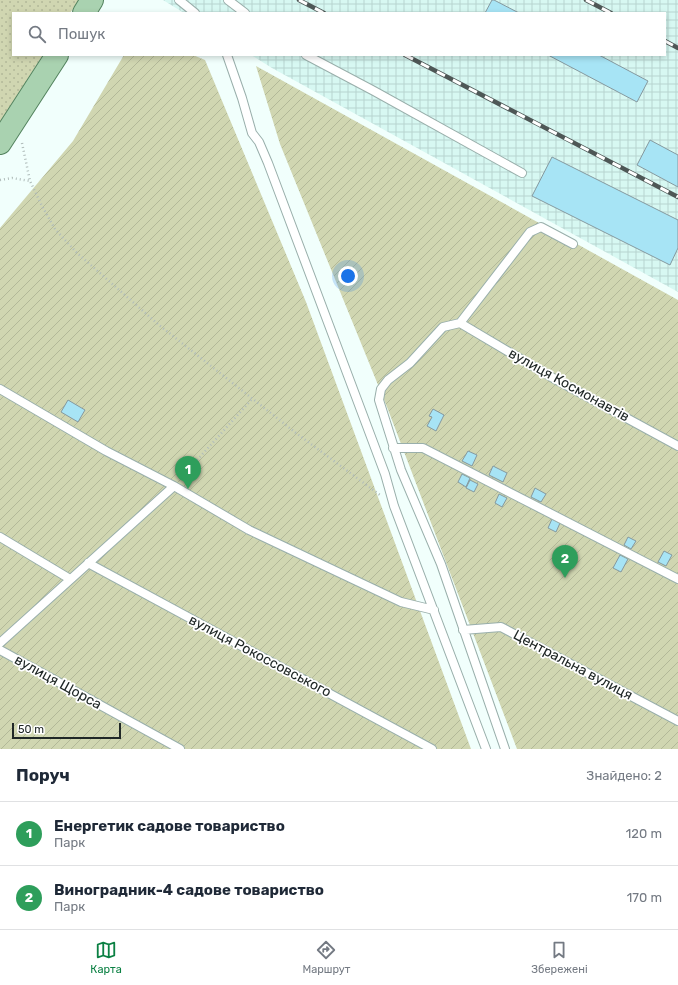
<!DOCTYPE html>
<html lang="uk">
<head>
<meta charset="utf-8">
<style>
	body { margin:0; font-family:Rubik,sans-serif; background:#f6f6f7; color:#1f2937 }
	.scale { position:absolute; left:12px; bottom:10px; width:109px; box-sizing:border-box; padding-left:4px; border:2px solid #202827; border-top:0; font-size:11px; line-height:14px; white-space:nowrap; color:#202827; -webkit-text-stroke:3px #fff; paint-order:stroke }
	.you { position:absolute; left:348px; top:276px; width:14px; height:14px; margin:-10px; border:3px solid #fff; border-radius:50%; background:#1a73e8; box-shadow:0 0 0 6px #1a73e833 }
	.badge { display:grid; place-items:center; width:26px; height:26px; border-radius:50%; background:#0b8043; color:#fff; font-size:13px; font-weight:700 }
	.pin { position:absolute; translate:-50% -33px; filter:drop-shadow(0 1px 2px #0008) }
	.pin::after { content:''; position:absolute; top:21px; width:14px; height:12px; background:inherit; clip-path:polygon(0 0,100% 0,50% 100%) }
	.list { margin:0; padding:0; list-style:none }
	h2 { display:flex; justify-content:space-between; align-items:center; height:52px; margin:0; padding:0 16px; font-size:17px }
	h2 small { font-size:13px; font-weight:400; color:#747a83 }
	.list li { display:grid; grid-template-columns:26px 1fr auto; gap:12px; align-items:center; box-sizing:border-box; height:64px; padding:0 16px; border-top:1px solid #e0e1e3 }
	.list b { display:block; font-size:15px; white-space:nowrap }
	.list p { margin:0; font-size:13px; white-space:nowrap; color:#747a83 }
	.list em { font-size:13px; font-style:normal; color:#747a83 }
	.icon { flex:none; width:22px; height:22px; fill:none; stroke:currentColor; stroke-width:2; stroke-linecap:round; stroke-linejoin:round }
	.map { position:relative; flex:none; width:678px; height:749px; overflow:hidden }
	.search { position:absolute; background:#fff; box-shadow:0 2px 6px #0003; left:12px; right:12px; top:12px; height:44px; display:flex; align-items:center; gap:10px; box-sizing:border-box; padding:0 14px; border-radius:0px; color:#747a83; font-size:15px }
	.sheet { height:180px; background:#fff }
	nav { display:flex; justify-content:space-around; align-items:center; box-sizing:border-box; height:56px; border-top:1px solid #e0e1e3; background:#fff; font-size:11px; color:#747a83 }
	nav a { display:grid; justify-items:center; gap:2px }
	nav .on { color:#0b8043 }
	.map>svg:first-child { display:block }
</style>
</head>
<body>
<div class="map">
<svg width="678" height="749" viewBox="0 0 678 749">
	<defs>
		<pattern id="industrial-grid" width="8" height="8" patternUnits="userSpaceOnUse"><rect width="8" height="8" fill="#d7f8f2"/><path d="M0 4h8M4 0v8" fill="none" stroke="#b8d5d0"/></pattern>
		<pattern id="grass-dots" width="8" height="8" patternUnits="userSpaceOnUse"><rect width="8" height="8" fill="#d0d6b1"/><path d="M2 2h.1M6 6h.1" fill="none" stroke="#b2b898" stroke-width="1.8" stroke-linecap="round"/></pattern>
		<pattern id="garden-furrows" width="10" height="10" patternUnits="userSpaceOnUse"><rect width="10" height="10" fill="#d0d6b1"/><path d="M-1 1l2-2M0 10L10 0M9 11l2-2" fill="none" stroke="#b2b898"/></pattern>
	</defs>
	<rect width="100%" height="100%" fill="#f1fffc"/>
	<path fill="url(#industrial-grid)" d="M163,0h515v292l-406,-224 -21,-13h414v-42h-481z"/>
	<path fill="url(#grass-dots)" d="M0,0h79l-9,13h-57v42h30l-43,67z"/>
	<path fill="url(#garden-furrows)" d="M124,55h69l12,5 101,242 165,447h-471v-521l73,-87z
		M256,66l422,234v449h-161l-130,-342 -107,-263z"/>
	<path fill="#a7e4f5" stroke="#85999f" d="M492,0h2l25,13h-34z
		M548,55h51l49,26 -11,21z
		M650,140l28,15v32l-41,-22z
		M552,157l126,63v28l-8,17 -138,-69z
		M68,400l17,10 -7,12 -17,-10z
		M433,409l11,6 -8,16 -9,-5 5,-9 -3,-1z
		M468,451l9,4 -5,11 -10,-5z
		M493,466l14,7 -4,9 -14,-7z
		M462,474l8,4 -4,9 -8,-5z
		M470,480l8,4 -4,8 -8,-4z
		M535,488l11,6 -5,8 -10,-5z
		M499,494l8,4 -5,9 -7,-4z
		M552,519l8,4 -4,9 -8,-4z
		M628,537l8,4 -5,8 -7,-4z
		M664,551l8,4 -6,11 -8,-4z
		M620,555l8,4 -7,13 -8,-4z"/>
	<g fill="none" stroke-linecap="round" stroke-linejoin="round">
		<defs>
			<path id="service" d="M179,0l16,13
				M228,0l17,13
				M227,55l15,43 10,35 7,9 9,21 117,311 9,32 92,243
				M306,55l68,36 148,82
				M460,323l93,55 125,68
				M0,389l106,62 68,35 75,44 152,72 33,8
				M393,448h30l255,131
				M0,537l70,42
				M88,563l344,186
				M463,630l38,-3 177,94
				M0,643l174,-157
				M0,650l180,99
				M505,749l-64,-185 -40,-94 -22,-70 2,-11 7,-9 22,-17 33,-36 17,-4 70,-91 11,-5 32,17"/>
			<path id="primary" d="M84,13l8,-13
				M0,143l57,-88"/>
		</defs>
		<use href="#service" stroke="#99afab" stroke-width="10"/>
		<use href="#primary" stroke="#53835e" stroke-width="24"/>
		<path stroke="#b0bcba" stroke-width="2.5" stroke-dasharray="1 3" stroke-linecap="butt" d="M22,143l8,38 12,25 13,23 21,23 83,73 137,108 84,62
			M0,180l12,-2 18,3
			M181,478l71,-79"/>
		<use href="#service" stroke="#fff" stroke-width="8"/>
		<use href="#primary" stroke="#a9d2b0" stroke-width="22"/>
		<defs>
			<path id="rail" d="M299,0l25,13
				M586,0l25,13
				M665,41l13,7
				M405,55l273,142"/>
		</defs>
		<use href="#rail" stroke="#4e5756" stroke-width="4.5"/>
		<use href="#rail" stroke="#fff" stroke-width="3" stroke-dasharray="9" stroke-linecap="butt"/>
	</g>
	<g text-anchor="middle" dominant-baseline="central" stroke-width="3.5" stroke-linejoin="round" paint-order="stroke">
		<g font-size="14" fill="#202827" stroke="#fff">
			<text transform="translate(569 385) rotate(29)">вулиця Космонавтів</text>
			<text transform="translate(260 656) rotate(28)">вулиця Рокоссовського</text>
			<text transform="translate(573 665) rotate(28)">Центральна вулиця</text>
			<text transform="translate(58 682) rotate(29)">вулиця Щорса</text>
		</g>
	</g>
</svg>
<div class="scale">50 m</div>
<div class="you"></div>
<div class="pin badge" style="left:188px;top:489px;background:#2e9e5b">1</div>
<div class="pin badge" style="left:565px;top:578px;background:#2e9e5b">2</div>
<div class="search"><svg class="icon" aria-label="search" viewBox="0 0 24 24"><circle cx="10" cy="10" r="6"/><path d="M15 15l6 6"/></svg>Пошук</div>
</div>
<section class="sheet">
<h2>Поруч<small>Знайдено: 2</small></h2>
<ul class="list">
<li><span class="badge" style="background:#2e9e5b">1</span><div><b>Енергетик садове товариство</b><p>Парк</p></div><em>120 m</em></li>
<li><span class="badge" style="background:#2e9e5b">2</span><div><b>Виноградник-4 садове товариство</b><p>Парк</p></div><em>170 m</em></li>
</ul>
</section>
<nav>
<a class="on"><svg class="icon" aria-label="map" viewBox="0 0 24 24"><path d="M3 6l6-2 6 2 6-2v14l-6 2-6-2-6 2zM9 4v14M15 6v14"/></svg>Карта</a>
<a><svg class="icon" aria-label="directions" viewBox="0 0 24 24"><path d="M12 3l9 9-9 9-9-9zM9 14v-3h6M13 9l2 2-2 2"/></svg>Маршрут</a>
<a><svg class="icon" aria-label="saved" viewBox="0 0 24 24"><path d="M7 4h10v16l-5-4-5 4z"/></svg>Збережені</a>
</nav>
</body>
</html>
